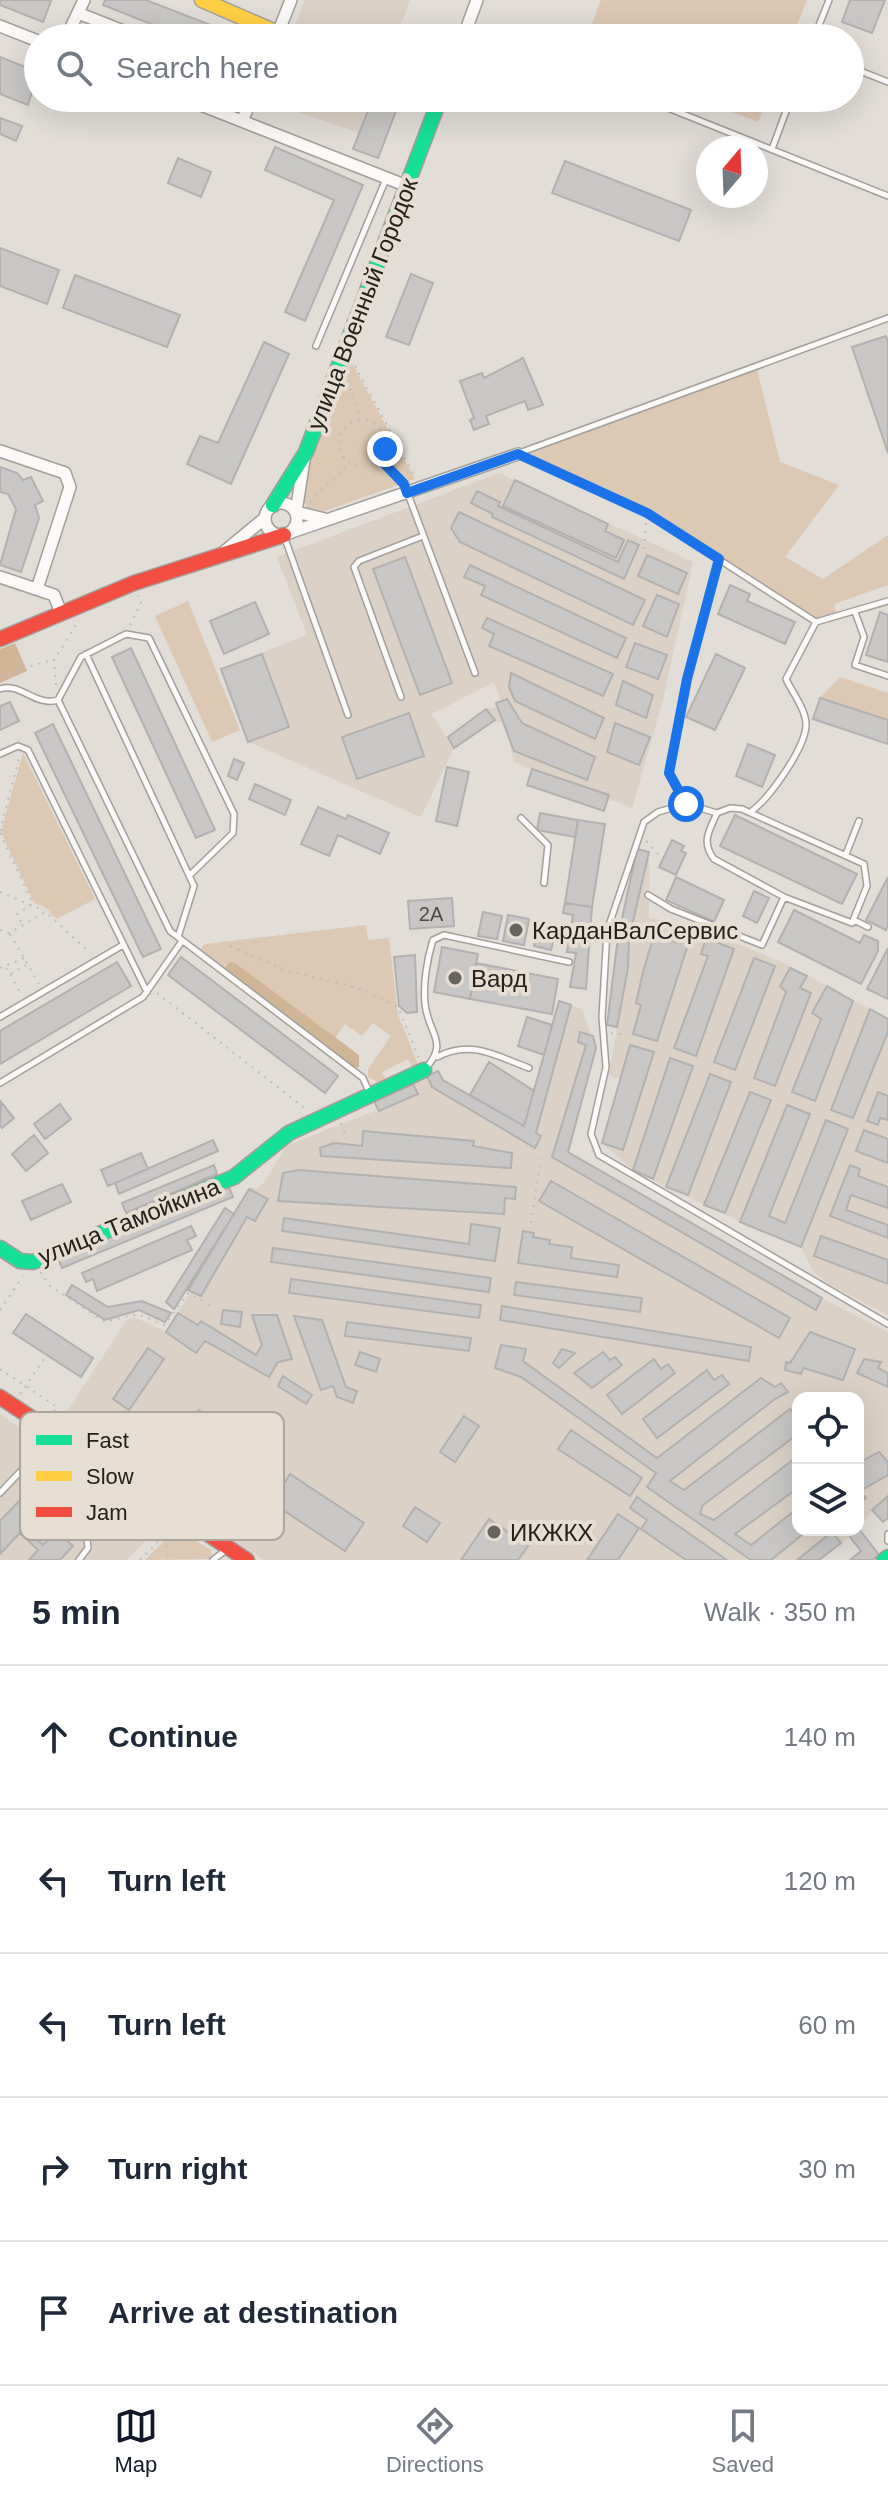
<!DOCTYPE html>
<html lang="en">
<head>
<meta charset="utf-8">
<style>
	body { margin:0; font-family:Helvetica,sans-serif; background:#f6f6f7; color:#1f2937 }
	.controls { position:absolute; right:24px; bottom:24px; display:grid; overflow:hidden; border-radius:16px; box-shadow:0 8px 32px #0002 }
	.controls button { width:72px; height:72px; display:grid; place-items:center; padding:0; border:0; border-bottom:2px solid #e0e1e3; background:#fff; color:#1f2937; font:40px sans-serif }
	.compass { position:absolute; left:696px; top:136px; width:72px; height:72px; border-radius:50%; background:#fff; box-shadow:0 8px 32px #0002; rotate:19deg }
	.stop { position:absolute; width:24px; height:24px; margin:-18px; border:6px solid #1a73e8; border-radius:50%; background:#fff }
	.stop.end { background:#1a73e8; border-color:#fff; box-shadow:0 2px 8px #0008 }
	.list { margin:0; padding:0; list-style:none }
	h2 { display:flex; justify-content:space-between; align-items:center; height:104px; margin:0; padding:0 32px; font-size:34px }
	h2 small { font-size:26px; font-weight:400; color:#747a83 }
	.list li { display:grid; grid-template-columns:52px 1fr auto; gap:24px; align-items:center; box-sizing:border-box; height:144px; padding:0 32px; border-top:2px solid #e0e1e3 }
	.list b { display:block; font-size:30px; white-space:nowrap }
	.list em { font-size:26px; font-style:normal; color:#747a83 }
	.icon { flex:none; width:44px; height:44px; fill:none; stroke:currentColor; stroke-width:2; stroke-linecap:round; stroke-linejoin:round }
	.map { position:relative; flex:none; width:888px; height:1560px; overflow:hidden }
	.search { position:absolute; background:#fff; box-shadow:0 8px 32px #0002; left:24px; right:24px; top:24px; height:88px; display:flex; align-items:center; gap:20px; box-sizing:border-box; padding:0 28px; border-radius:44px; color:#747a83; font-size:30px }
	.sheet { height:824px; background:#fff }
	nav { display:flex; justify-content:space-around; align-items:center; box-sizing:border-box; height:112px; border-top:2px solid #e0e1e3; background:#fff; font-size:22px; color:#747a83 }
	nav a { display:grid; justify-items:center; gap:4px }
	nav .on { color:#111827 }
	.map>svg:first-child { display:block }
</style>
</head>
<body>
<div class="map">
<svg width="888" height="1560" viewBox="0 0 888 1560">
	<rect width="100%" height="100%" fill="#e2ddd7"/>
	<path fill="#dbd1c6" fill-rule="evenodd" d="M305,0h105l-14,38h-106z
		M267,98h106l-13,35 -94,-32z
		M499,473l194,89 -30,138 -31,108 -118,-46 -10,-40 -9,-1 -41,27 -33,69 -173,-75 -27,-73 86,-34 -30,-78zM494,682l9,24 -17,3 -38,31 -16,-26z
		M637,849l12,3v66l36,5 97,39 106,57v296l-60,-31 -16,-14 -11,-23 -61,-25 -107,-52 -31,-27 18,-64 -11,-4 8,-47 -10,-3 11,-88z
		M559,1001l23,8 14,39 -27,104 253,146 66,34v164l-16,14 -13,19 -40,31h-555l-125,-84 -5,-16 -6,-5 -5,-3 -15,5 -49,-34 68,-103 7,-3 33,15 84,-145 6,2 8,-8 21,-35 91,-36 -4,-11 65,-28 5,9 81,46zM798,1398h60v132h-60z
		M0,1414l160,113 -33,33h-127z"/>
	<path fill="#dcc8b3" d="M601,0h206l-15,38h-206z
		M696,98h72l-10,24z
		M348,356l67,123 -96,34 -10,-2 -9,-16 15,-57z
		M756,365l24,97 59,23 -54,72 38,22 65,-44v50l-54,19 3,14 -21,4 -169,-109 -129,-59z
		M188,601l52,129 -28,12 -57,-126z
		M840,677l48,16v27l-68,-22z
		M23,753l72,146 -38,20 -12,-12 -11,-4 -33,-71z
		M366,925l2,15 21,-2 9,77 20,49 -6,3 -4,-8 -26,13 4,8 -6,3 -12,-6v-8l23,-33 -18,-13 -11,13 -17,-12 -10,14 -100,-75 -10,1 -1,4 -24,-19 5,-5z
		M176,1529l35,21 1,9 -67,1z"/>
	<path fill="#d0b596" d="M15,643l12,28 -27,12v-34z
		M229,962l6,1 124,92v12l-4,1 -131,-100z"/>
	<path fill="#c8c7c6" stroke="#b3b0b0" stroke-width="2" d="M0,0h48l3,1 -8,21 -43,-17z
		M105,0h41l98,38h-58l-83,-33z
		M850,0h35l-13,33 -30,-11z
		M401,27l24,9 -1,2h-28z
		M0,57l38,15 -10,33 -28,-11z
		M373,98h28l-23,60 -25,-9z
		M0,118l22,8 -6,15 -16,-7z
		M275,147l88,38 -58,136 -20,-9 49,-112 -69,-30z
		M178,158l33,14 -10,25 -33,-14z
		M565,161l126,49 -12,31 -127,-48z
		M0,248l59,22 -12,34 -47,-18z
		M411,274l22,9 -24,62 -23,-8z
		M75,275l105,40 -13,32 -104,-39z
		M886,336l2,6v111l-36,-106z
		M264,342l25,12 -58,130 -44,-20 13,-28 18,7z
		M523,358l20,47 -15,5 -3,-9 -39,15 3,8 -15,6 -4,-10 4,-2 -14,-37 22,-8 2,5z
		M0,467l17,6 6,7 8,-3 12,24 -8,4 4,13 -18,54 -21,-7 16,-56 -8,-15 -8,-2z
		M515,480l93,44 -3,7 19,9 -8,18 -113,-52z
		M477,491l23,11 -2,4 120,56 10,-22 11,5 -15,34 -132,-62 1,-3 -22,-11z
		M459,512l186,88 -12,25 -173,-83 -9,-14z
		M647,555l40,18 -9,21 -40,-18z
		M405,557l47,126 -32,12 -47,-126z
		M470,565l156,73 -9,20 -136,-63 4,-9 -21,-9z
		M730,585l20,9 -3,7 48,21 -10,22 -67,-30z
		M657,595l22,9 -12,33 -24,-11z
		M255,602l14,32 -45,20 -14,-33z
		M880,612l8,3v47l-22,-7z
		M487,618l126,56 -10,22 -114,-50 5,-12 -12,-6z
		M635,643l32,12 -9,24 -32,-12z
		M131,648l84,182 -19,8 -84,-181z
		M262,654l27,73 -41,15 -27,-73z
		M716,654l29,14 -30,62 -29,-13z
		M511,673l93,45 -9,21 -80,-38 -6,-14z
		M623,681l30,14 -7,23 -30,-13z
		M820,698l68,22v24l-75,-25z
		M507,699l15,24 73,34 -8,23 -73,-29 -18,-48z
		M10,702l9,19 -19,9v-24z
		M486,709l9,11 -41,28 -6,-11z
		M409,713l15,43 -67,23 -15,-42z
		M615,723l35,14 -11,28 -32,-13z
		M53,724l108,225 -18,8 -108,-224z
		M748,744l27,11 -13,32 -26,-11z
		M234,759l10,4 -7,17 -9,-4z
		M447,767l22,5 -12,54 -21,-5z
		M532,769l77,26 -5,16 -77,-26z
		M255,784l36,16 -6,15 -36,-16z
		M318,807l28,12 2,-4 41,18 -9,21 -42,-19 -9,21 -28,-12z
		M540,813l38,7 -3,17 -38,-7z
		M735,815l122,59 -15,30 -122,-58z
		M578,820l27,4 -13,83 -27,-4z
		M672,840l12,6 -3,5 5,2 -10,22 -17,-8z
		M637,849l12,3 -20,87 -1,29 -11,59 -10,-2 11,-88z
		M676,877l48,23 -10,22 -48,-22z
		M888,877v48l-2,5 -20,-10z
		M754,891l15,7 -12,25 -14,-7z
		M452,898l2,28 -44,3 -2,-28z
		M565,903l27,4 -6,82 -16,-2 6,-34 -9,-1 6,-37 -10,-2z
		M794,910l66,33 4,-8 14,6v10l-17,33 -83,-42z
		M483,912l19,4 -5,23 -19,-3z
		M508,915l21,4 -5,26 -21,-4z
		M539,921l18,4 -6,25 -17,-4z
		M681,929l11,3 -35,109 -24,-7 8,-29 -5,-2 7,-31 11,-37 22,7z
		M706,938l28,11 -38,107 -22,-8 34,-92 -7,-2z
		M442,947l36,7 -8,45 -36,-7z
		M888,948v51l-21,-10z
		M415,955l2,57 -10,1 -8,-7 -5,-49z
		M181,957l157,119 -13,17 -157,-118z
		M754,958l21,8 -40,104 -21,-8z
		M117,962l14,24 -131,78v-33z
		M476,963l82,16 -6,35 -82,-15z
		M790,968l17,8 -7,12 11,5 -36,93 -21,-8 32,-86 -6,-6z
		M827,986l26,15 -38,100 -23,-9 29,-73 -9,-6z
		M559,1001l12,4 -35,128 5,3 -6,12 -103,-61 -5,-11 11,-5 5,9 81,46z
		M870,1009l18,10v13l-35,86 -22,-8z
		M527,1017l25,8 -8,30 -26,-9z
		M580,1032l13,4 3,12 -28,104 254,146 -6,12 -264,-153 34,-112 -8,-3z
		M630,1045l24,7 -31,98 -21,-7z
		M670,1058l23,8 -40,113 -20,-9z
		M489,1062l45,29 -10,35 -54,-31z
		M710,1074l21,8 -43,113 -22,-8z
		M413,1084l5,10 -39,17 -5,-10z
		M750,1092l21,8 -46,113 -21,-8z
		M878,1092l10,4v24l-8,-2 -2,7 -11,-4z
		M1,1102l13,16 -12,10 -2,-3z
		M60,1104l11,15 -26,20 -11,-15z
		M787,1105l23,9 -41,102 16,7 41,-103 22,9 -47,118 -61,-25z
		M864,1130l24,9v24l-32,-12z
		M363,1131l111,10 -1,5 39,7 -1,15 -190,-12 -1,-8 14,-5 28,3z
		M34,1135l14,18 -22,18 -14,-17z
		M213,1140l5,11 -99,43 -4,-11z
		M141,1153l7,16 -40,17 -7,-16z
		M214,1165l3,9 -91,39 -4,-10z
		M850,1165l10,4 -2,7 30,11v21l-37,-13 -5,15 42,15v13l-58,-22z
		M298,1170l218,17 -1,12 -10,-1 -1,16 -226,-13 5,-28z
		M551,1181l239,137 -11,20 -240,-137z
		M62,1184l9,18 -40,18 -9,-19z
		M229,1187l4,10 -171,71 -4,-9z
		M249,1189l19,10 -13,22 -8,-4 -46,79 -13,-6z
		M225,1208l9,6 -60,95 -8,-7z
		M284,1218l185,26 2,-20 29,4 -5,33 -213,-30z
		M191,1226l5,10 -9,4 5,10 -95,41 -4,-12 -7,3 -4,-9z
		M523,1231l11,2 -1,4 17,3 -1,4 23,3 -1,11 48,7 -2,12 -99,-14z
		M821,1236l67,24v24l-74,-28z
		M273,1248l218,30 -2,14 -218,-30z
		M291,1279l190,26 -2,13 -190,-25z
		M516,1282l126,16 -2,14 -126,-17z
		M72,1285l36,22 34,-6 29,12 -6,9 -26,-12 -34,10 -39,-25z
		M502,1306l249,41 -2,14 -249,-41z
		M223,1310l19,2 -2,15 -19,-3z
		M178,1313l20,12 3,-4 55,34 6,-10 -10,-30h25l15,44 -14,3 -9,15 -64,-36 -9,12 -30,-21z
		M26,1314l67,44 -12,19 -68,-44z
		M294,1316l28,4 24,67 11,4 -4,12 -16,-6 -4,-11 -12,4z
		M347,1322l124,16 -2,13 -124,-15z
		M810,1332l45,17 -12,31 -40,-12 -2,6 -16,-4 1,-8 4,1z
		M501,1345l25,4 -3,12 134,97 104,-80 14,9 6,-4 7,9 -13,7 -105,82 14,9 106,-81 8,11v14l-95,71 -3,9 14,6 84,-64v32l-63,46 16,11 47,-37v22h10l-37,30h-20l-104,-73 9,-14 -7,-5 -128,-91 -26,-9z
		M148,1348l16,11 -35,51 -16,-11z
		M562,1349l13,4 -16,15 -6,-5z
		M360,1352l20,7 -4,13 -21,-7z
		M603,1352l7,8 5,-3 7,8 -30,23 -18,-15z
		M654,1359l7,10 7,-5 7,9 -53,41 -15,-19z
		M864,1359l17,3 -3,6 10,5v14l-31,-14z
		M707,1370l7,10 8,-5 7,9 -72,54 -14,-19z
		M283,1376l29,19 -6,9 -28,-18z
		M199,1410l75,49 -12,19 18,12 10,-16 74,49 -19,28 -91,-60 -3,5 -76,-50z
		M464,1416l15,10 -24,36 -15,-10z
		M571,1430l71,48 -12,18 -72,-47z
		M879,1452l9,10v13l-28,16 6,7 -8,7v-42z
		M888,1496v22l-5,4 -11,-12z
		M637,1497l90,63h-41l-45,-31 6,-9 -17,-12z
		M22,1498l17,15 -15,15 19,17 13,-14 17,15 -13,14h-31l9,-10 -18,-17 -20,21v-33z
		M415,1507l25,16 -13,19 -24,-16z
		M618,1514l21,14 -21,32h-31z
		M489,1519l39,27 -10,14h-57z
		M859,1529l20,26 -7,5h-22l11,-9 -11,-14z
		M832,1532l9,11 -22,17h-22z"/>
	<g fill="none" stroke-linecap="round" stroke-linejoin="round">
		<defs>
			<path id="lane" d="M468,28l25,10
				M814,38l15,-38
				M850,67l38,15
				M643,98l245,98
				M772,149l19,-51
				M316,346l70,-167
				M519,453l369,-135
				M519,454l128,59 169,109 -30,57c6,13 21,32 20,47 -2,24 -36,71 -54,85
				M408,494l67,179
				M284,536l64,179
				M855,612l9,25 -9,28 33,11
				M816,622l72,-21
				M86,654l108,232 -16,51
				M0,689c20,-7 36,18 58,11l23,-43 45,-23 23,4 85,176 -1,19 -43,42
				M401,697l-47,-130 5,-6 64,-25
				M58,700l112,231 193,147 6,14
				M0,754l18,-8 10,4 119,242
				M686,804l-17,-31 18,-94 32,-120
				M521,818l27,27 -4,38
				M846,854l13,-33
				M648,895l23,14 91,36 22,-48 -70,-38c-13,-17 -5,-28 3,-46
				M784,897l68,26 15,-37 -3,-22 -122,-55 -12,-1 -13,5 -31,-9 -28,8 -14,10 -37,109 -5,86 4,50 -15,67 8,21 289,169
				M854,920l14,7
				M0,1017l123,-72
				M437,1057c34,-18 59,-1 92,11
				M425,1069c25,-27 3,-35 0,-65 -2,-20 2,-45 8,-64l11,-5 125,27
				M0,1083l143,-86 39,-56
				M20,1473l67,66 1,9 -9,12
				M0,1493l56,-59
				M888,1534v7
				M213,1560l13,-10"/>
			<path id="street" d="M78,13l63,25
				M0,26l38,15
				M66,38l18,-38
				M276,38l15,-38
				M463,38l14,-38
				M183,98l224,88
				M242,121l10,-23
				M0,451l65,22 5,14 -33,102
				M304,460l-8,52 29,7
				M265 519a16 16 0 1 1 32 0a16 16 0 1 1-32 0Z
				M289,533l229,-79
				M225,551l40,-33
				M0,577l54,18 7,18"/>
			<path id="fast" d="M273,505l33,-53 134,-354
				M0,1248l20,13 13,1 201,-85 55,-44 135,-63
				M884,1560l4,-3"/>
			<path id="slow" d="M202,0l76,33"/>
			<path id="jam" d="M0,639l134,-56 150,-48
				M0,1397l247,163"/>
		</defs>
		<use href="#lane" stroke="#a39f9b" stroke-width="8"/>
		<use href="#street" stroke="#a39f9b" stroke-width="14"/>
		<use href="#fast" stroke="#a39f9b" stroke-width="17"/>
		<use href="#slow" stroke="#a39f9b" stroke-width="17"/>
		<use href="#jam" stroke="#a39f9b" stroke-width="17"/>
		<path stroke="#c0bebd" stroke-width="2" stroke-dasharray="2 6" stroke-linecap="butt" d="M355,366l60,111
			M347,381l13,39
			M339 443a23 23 0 1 1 46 0a23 23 0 1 1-46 0Z
			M381,459l20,22
			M310,502l38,-38
			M644,549l2,-27
			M130,625l11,-22 -3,-8
			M0,675l52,-15
			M56,685l-2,-25 24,-38
			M0,831l20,-76
			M0,833l33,71 -16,10 6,11
			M646,841l13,14
			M0,892l45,19
			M0,930l9,3 37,-21 43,40
			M10,934l29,50
			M230,946l55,24 76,19 37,18 21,51
			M0,968l24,-10
			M6,968l16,27
			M11,974l15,-9
			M157,993l149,116
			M611,1033l11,1
			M341,1123l4,10
			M531,1223l10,-64
			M40,1272l10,14 55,36 32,-8 28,11 23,-32 25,14
			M0,1310l23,-34
			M0,1369l57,38 -6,9
			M20,1394l27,-39
			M164,1538l5,22
			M140,1560l33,-34"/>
		<use href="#lane" stroke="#fbfaf9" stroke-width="5"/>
		<use href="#street" stroke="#fbfaf9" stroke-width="11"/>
		<use href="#fast" stroke="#16e098" stroke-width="14"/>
		<use href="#slow" stroke="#ffcf43" stroke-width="14"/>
		<use href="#jam" stroke="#f24e42" stroke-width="14"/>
	</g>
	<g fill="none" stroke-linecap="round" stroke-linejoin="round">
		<path stroke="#1a73e8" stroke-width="10" d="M385,449l-5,10 24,25 3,9 111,-39 129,59 72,46 -32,120 -18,94 17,31"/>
	</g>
	<g fill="#67635e" stroke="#e6ddd3" stroke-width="3">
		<circle cx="516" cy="930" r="8"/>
		<circle cx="455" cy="978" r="8"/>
		<circle cx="494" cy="1532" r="8"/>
	</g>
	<g text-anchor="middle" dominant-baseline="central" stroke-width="8" stroke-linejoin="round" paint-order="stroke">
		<g font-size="20" fill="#4e4b48">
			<text x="431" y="914">2А</text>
		</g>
		<g font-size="24" fill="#25211d" stroke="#e6ddd3">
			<text transform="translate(362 304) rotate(-69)">улица Военный Городок</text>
			<text transform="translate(129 1221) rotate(-22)">улица Тамойкина</text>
		</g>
		<g font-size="24" fill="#25211d" stroke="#e6ddd3" text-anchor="start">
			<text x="532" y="930">КарданВалСервис</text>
			<text x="471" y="978">Вард</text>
			<text x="510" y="1532">ИКЖКХ</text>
		</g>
	</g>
	<rect x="20" y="1412" width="264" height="128" rx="12" fill="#e6ddd3" stroke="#aca59c" stroke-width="2"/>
	<rect x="36" y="1435" width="36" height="10" fill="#16e098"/>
	<rect x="36" y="1471" width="36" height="10" fill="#ffcf43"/>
	<rect x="36" y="1507" width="36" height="10" fill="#f24e42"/>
	<g font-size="22" fill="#25211d">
		<text x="86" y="1448">Fast</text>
		<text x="86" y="1484">Slow</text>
		<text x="86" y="1520">Jam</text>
	</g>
</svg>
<div class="controls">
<button><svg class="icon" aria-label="locate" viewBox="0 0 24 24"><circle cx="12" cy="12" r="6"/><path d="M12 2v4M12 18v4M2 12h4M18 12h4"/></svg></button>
<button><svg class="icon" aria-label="layers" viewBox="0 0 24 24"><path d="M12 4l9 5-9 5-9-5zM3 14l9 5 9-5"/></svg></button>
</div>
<svg class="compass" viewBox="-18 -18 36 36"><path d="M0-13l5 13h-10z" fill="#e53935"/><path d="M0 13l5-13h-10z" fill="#747a83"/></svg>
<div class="stop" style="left:686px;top:804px"></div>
<div class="stop end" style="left:385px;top:449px"></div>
<div class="search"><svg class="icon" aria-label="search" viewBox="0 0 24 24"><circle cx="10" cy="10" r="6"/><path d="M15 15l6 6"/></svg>Search here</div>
</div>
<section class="sheet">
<h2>5 min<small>Walk · 350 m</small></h2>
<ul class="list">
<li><svg class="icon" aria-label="ahead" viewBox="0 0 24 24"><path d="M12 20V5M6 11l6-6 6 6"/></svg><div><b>Continue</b></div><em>140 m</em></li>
<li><svg class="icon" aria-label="left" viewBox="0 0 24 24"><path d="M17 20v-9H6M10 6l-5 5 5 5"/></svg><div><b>Turn left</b></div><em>120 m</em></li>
<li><svg class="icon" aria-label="left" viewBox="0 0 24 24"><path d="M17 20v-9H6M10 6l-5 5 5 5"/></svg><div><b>Turn left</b></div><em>60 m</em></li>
<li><svg class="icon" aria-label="right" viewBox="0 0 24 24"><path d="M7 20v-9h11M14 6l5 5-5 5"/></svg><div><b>Turn right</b></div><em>30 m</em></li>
<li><svg class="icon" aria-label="arrive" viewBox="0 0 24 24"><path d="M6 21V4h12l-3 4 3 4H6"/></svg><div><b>Arrive at destination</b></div></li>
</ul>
</section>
<nav>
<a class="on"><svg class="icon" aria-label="map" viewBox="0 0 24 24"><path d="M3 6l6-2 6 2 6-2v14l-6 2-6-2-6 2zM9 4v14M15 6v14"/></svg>Map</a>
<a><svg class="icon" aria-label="directions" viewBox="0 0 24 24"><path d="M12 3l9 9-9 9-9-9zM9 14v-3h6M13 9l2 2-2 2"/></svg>Directions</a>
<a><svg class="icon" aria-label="saved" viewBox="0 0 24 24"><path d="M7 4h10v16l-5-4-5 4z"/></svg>Saved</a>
</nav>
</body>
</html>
